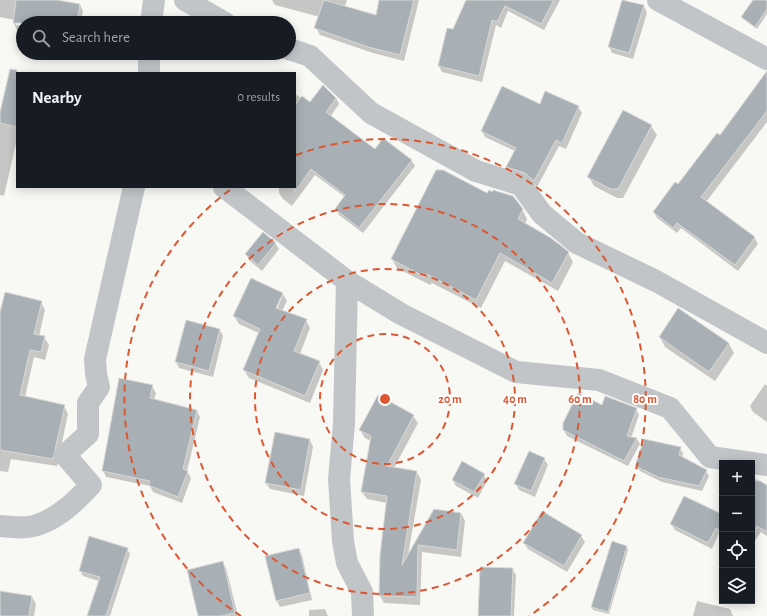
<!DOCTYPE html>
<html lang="en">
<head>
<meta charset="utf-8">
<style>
	body { margin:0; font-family:"Alegreya Sans",sans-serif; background:#20242c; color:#f1f3f6 }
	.controls { position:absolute; right:12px; bottom:12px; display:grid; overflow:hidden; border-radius:0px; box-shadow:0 2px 10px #0003 }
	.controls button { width:36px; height:36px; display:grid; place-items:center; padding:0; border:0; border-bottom:1px solid #363941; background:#171b24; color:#f1f3f6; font:20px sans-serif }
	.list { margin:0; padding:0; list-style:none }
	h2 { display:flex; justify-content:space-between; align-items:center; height:52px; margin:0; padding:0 16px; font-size:17px }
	h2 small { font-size:13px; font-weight:400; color:#9ea1a6 }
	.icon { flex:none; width:22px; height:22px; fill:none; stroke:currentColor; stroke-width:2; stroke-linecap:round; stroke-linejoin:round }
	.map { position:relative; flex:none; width:767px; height:616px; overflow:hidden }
	.search { position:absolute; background:#171b24; box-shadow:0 2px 10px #0003; left:16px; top:16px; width:280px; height:44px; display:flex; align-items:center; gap:10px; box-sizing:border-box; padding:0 14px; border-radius:22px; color:#9ea1a6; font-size:15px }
	.panel { position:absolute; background:#171b24; box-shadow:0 2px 10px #0003; left:16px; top:72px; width:280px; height:116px; border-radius:0px }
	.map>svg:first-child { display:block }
</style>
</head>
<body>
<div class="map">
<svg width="767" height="616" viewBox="0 0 767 616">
	<rect width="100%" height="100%" fill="#f8f8f5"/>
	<path fill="#0003" fill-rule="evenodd" d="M0,0h51l29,5 3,6 -2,12h-65v2l7,1v5l-6,-1 -3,-7v-3l-14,-3z
		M272,0h75l-2,6 31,11 4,-17h39l-15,61 -31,-8 -53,-18 -4,-7 4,-11 -45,-12z
		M467,0h93l-16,30 -36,-19 -7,17 -5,-3 -14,57 -40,-10 -3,-6z
		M623,0l21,6 3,7 -14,46 -21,-6 -3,-7z
		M755,0h9l3,2v12l-10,15 -15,-11z
		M767,87v35l-61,80 48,35 4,7 -20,27 -57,-43 -4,5 -20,-15 -3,-6z
		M17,92v47l-13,57 -4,-1v-78z
		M295,94l15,10 26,-6 3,6 -9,13 45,34 36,9 4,6 -52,67 -24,-18 -3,-6 9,-12 -30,-22 -23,31 -9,-7 -4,-6v-6h16z
		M540,105l38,2 4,6 -16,36 -7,-3 -22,41 -8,-8 -19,-6 -3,-6 8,-16 -30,-14 -3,-6z
		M651,126l6,9 -34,63h-6l-23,-12 -5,-9z
		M488,194l34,15 5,10 -2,5 43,29 5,9 -15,29 -53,-30 -24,47 -49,-25 -2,2 -33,-17 -5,-9z
		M275,243l4,6 -17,22 -12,-10 -4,-7z
		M282,293l5,8 -5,10 24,9 4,8 -10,26 19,8 4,8 -13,33 -61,-25 -5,-8 15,-37 -20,-9 -5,-8zM280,297h2l-7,16 -2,-1z
		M41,302l4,8 -6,26 5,1 5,8 -4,15 -11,-3 -9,40 39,9 4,8 -11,52 -46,-7 -3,13 -8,-1v-155z
		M679,309l50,35 5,9 -19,28 -50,-34 -5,-10z
		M187,321l33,9 3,6 -10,41 -34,-9 -3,-6z
		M765,384l2,2v36l-14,-10 -3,-6z
		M152,386l4,7 -2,7 43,11 3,6 -13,54 4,7 -9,25 -29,-11 -3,-6 -44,-9 -3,-7z
		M602,407l34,2 3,6 -8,23 6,1 3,5 -12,22 -61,-30 -3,-6z
		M413,416l5,7 -24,45 23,4 4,8 -13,75 27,-45 26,3 4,8 -4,36 -39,-5 -2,53 -36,-2 -4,-7 7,-93 -20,-4 -5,-7 9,-51 -6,-3 -5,-8z
		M275,434l35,6 3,7 -9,49 -34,-7 -4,-6z
		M680,448l3,5 -1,5 24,13 3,5 -7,15 -40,-9 -22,-11 -4,-5z
		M544,459l4,6 -13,32 -16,-7 -3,-6z
		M484,475l3,6 -9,17 -22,-12 -3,-6z
		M756,479l11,7v50l-6,-4 -9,13v-60z
		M722,515v20l-3,-2 -7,16 -37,-19 -4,-6z
		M581,536l4,6 -18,30 -39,-23 -4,-6z
		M627,547l1,3 -19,64 -16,-4 -1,-3z
		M127,549l3,5 -20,62h-22l11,-35 -16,-5 -3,-6z
		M299,549l3,6 10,45 -32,7 -3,-6z
		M222,562l4,6 12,48h-39z
		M512,569l4,6 -2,41h-35z
		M0,592l32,5 4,7 -2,12h-34z
		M697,601l33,8 3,7h-40z
		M325,609l3,7h-19v-6z"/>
	<path fill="#a8b0b5" stroke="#d9d9d7" d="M16,0h41l23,4 -3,19h-64z
		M324,0l52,15 3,-15h35l-14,55 -32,-8 -54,-19z
		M466,0h88l-13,24 -36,-18 -8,16 -5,-2 -13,56 -41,-10 9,-38 6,1z
		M622,0l22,5 -15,48 -21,-6z
		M753,0h14v9l-12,18 -14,-10z
		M10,69l7,1v57l-17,-4v-11z
		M767,71v40l-66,86 54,40 -20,28 -58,-42 -4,5 -20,-16 22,-30 3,2 39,-51 3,2z
		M323,85l13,13 -10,14 49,37 8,-11 29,22 -53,68 -24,-19 10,-14 -34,-26 -16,23v-87l7,-9 8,6z
		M502,86l38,18 5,-13 34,15 -17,37 -6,-3 -22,41 -9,-8 -19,-6 10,-19 -35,-17z
		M623,110l29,15 -34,64h-7l-24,-12z
		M436,170h7l44,23 2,-3 3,2 1,-2 20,6 10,13 -5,10 33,19 18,14 -17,31 -52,-30 -24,47 -49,-26 -2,3 -34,-18z
		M263,232l13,11 -18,22 -13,-11z
		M251,278l32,15 -7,15 31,11 -13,32 26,10 -15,35 -62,-26 17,-41 -27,-13z
		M5,292l37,9 -8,33 11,2 -4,16 -11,-2 -10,45 45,10 -12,54 -53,-9v-138z
		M678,308l51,35 -20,29 -50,-35z
		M186,320l34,9 -11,42 -34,-9z
		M119,378l34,7 -3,13 47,12 -14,59 5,2 -10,26 -30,-12 2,-4 -48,-10z
		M578,393l24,12 3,-9 32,12 -10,28 10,2 -13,23 -61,-31v-7z
		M378,395l36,20 -27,51 30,5 -15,94 32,-56 27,4 -4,37 -39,-5 -1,52 -38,-1 1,-41 7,-59 -26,-4 10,-56 -12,-6z
		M275,432l35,7 -9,51 -36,-7z
		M644,439l37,8 -2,8 28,15 -8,16 -41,-9 -23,-11z
		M529,451l16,7 -14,33 -17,-7z
		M462,461l23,13 -11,18 -22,-12z
		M753,481h7l7,4v47l-10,-6 -5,8z
		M684,496l38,18v18l-6,-4 -8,15 -38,-19z
		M542,511l40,24 -18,31 -41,-23z
		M89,536l39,12 -22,68h-19l13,-39 -21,-6z
		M612,541l15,5 -19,66 -17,-5z
		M299,548l11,45 -34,8 -11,-45z
		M223,561l12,52 -14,3h-23l-11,-46z
		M480,567l33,1 -2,48h-33z
		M0,591l32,5 -3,20h-29z"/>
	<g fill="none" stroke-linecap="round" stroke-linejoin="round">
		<path stroke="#c1c5c8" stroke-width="22" d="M185,0l40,23
			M658,0l109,59
			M151,23l3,-23
			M289,49l21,7 61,57 105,58 45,14 21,29 35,29 79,38 111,62
			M149,73v-20
			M224,187l123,94 54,33 115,58 83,8 71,28 40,49 57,8
			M347,281l-3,143 -5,55 4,62 4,22 15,29 1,24
			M0,526c11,1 26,3 37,-1 22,-7 39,-24 54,-40l-26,-30 23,-21v-31l11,-16 -3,-13 -1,-15 39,-172"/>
	</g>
	<g fill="none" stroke="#db5832" stroke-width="2" stroke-dasharray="7 5">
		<circle cx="385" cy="399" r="65"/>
		<circle cx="385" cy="399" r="130"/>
		<circle cx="385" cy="399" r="195"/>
		<path d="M241 616A260 260 0 0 1 234 187M296 155A260 260 0 0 1 529 616"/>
	</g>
	<circle cx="385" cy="399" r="6" fill="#db5832" stroke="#fff" stroke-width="2"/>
	<g font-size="12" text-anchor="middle" font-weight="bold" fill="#db5832" stroke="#fff" stroke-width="4" stroke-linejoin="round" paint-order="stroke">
		<text x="450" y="403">20 m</text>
		<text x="515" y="403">40 m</text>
		<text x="580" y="403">60 m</text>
		<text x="645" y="403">80 m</text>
	</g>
</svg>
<div class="controls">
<button>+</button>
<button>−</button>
<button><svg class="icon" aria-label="locate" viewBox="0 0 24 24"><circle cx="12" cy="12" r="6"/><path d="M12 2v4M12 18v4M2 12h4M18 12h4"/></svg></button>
<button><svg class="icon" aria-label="layers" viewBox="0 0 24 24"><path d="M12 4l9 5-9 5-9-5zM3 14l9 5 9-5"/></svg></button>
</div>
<div class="search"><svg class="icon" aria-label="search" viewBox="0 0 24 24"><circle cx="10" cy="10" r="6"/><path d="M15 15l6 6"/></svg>Search here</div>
<section class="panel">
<h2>Nearby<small>0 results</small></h2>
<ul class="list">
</ul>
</section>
</div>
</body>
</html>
